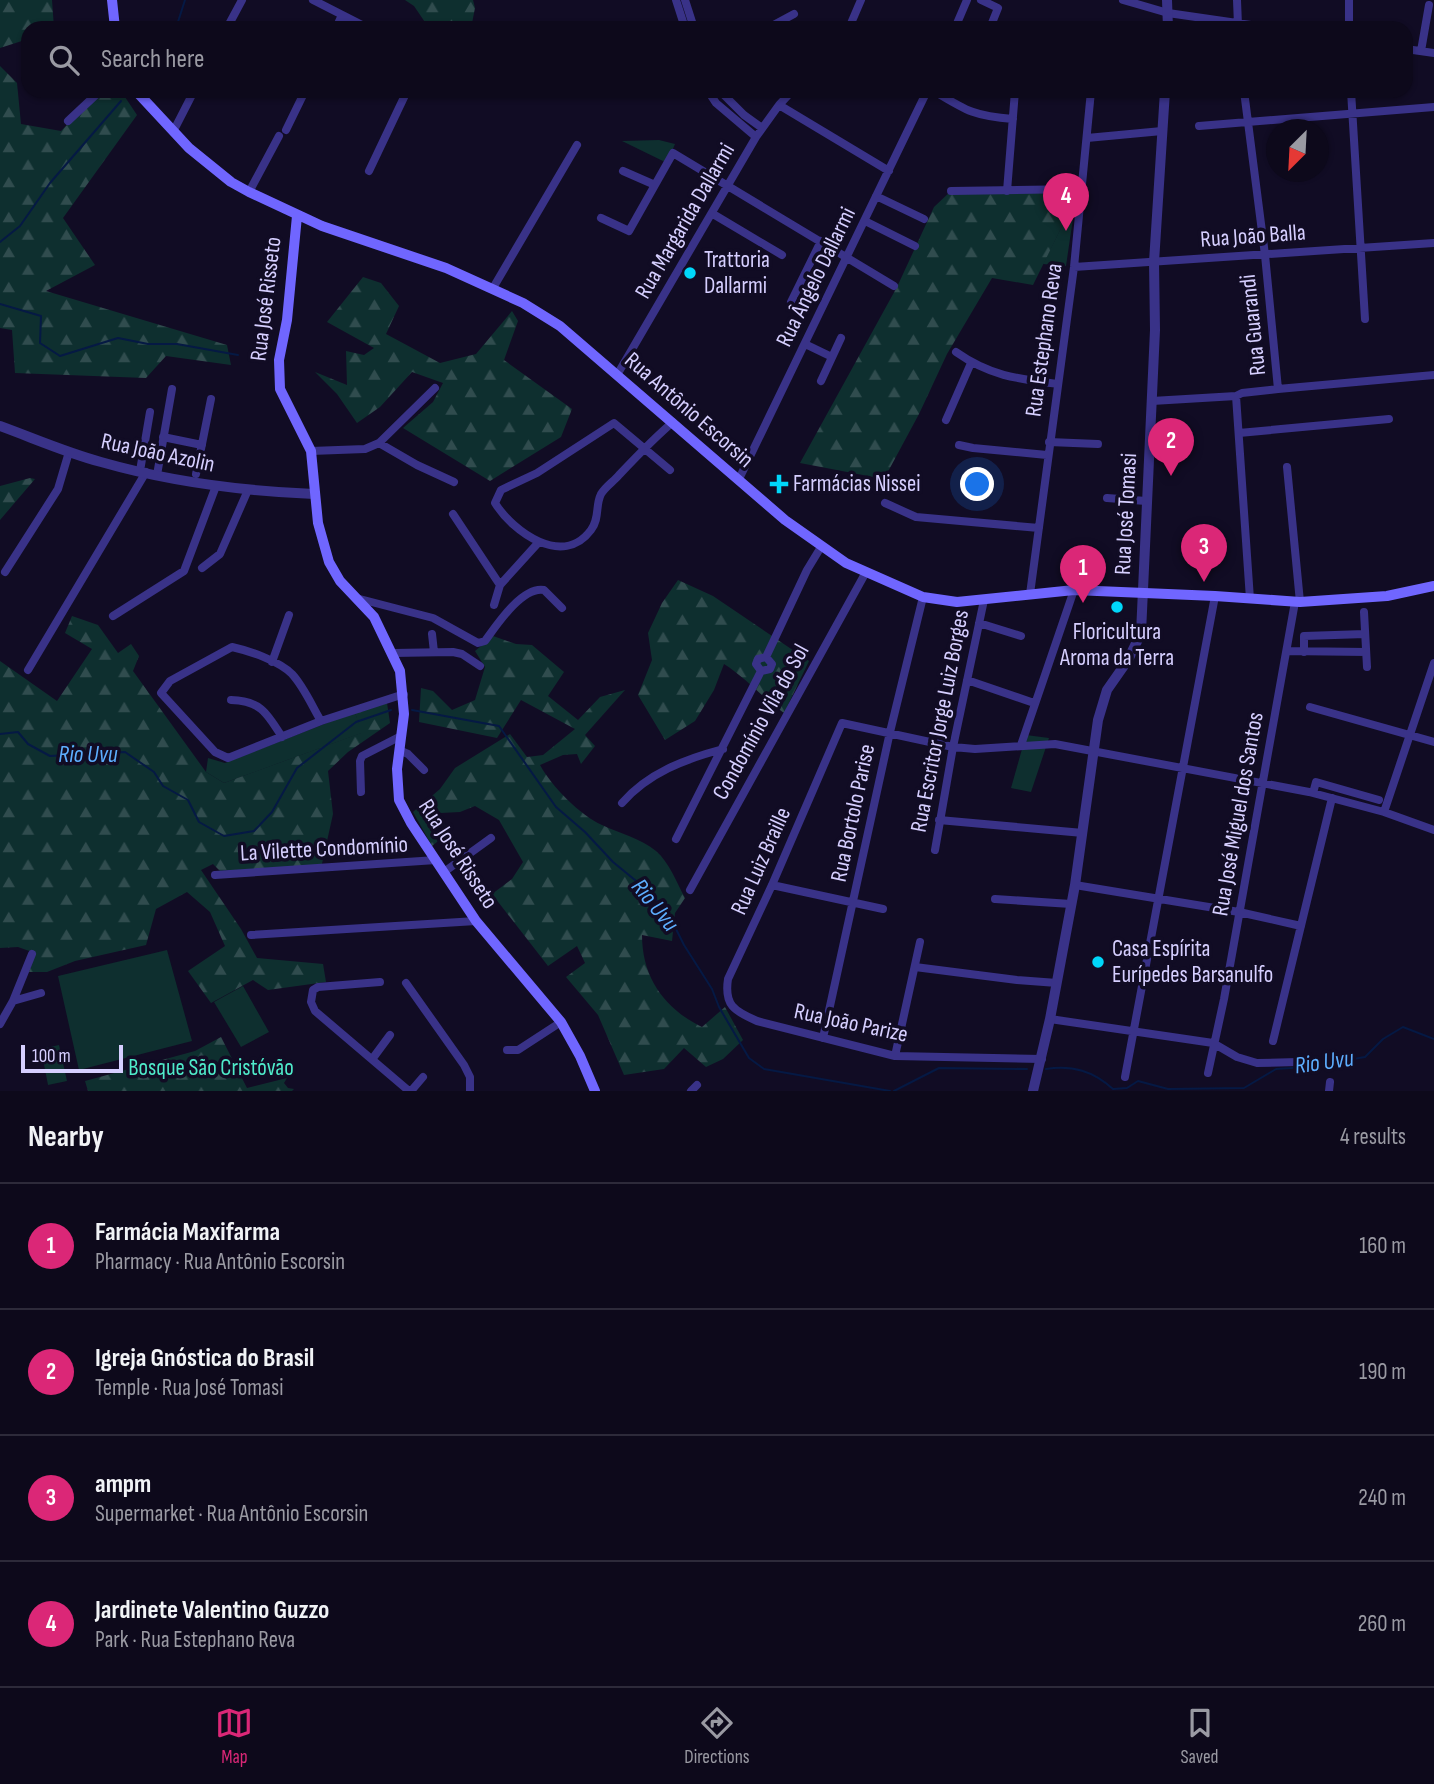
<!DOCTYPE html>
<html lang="en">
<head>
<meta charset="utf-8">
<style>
	body { margin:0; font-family:"Sofia Sans Condensed",sans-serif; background:#161224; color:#f1f3f6 }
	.compass { position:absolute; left:1266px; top:119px; width:63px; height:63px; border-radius:50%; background:#0d091b; box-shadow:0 2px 5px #0004; rotate:204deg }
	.scale { position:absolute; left:21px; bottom:18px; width:102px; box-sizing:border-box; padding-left:7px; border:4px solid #d6cfff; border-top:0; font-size:19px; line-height:24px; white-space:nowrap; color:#d6cfff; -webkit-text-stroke:5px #110c24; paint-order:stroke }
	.you { position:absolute; left:978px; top:485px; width:24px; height:24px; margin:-18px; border:5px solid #fff; border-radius:50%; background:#1a73e8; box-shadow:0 0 0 10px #1a73e833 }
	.badge { display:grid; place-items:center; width:46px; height:46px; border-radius:50%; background:#db2777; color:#fff; font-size:23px; font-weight:700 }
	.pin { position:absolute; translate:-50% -58px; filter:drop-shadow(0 2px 4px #0008) }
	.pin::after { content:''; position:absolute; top:37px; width:24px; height:21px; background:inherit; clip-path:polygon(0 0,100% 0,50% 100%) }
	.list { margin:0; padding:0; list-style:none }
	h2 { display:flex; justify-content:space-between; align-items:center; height:91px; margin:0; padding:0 28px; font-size:30px }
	h2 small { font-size:23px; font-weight:400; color:#9a9aa3 }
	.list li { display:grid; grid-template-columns:46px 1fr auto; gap:21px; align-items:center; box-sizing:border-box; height:126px; padding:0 28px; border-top:2px solid #2d2a3a }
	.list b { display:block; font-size:26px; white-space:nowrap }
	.list p { margin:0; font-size:23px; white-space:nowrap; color:#9a9aa3 }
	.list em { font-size:23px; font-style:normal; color:#9a9aa3 }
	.icon { flex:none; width:38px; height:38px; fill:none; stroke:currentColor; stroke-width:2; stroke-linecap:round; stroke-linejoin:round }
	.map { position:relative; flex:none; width:1434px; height:1091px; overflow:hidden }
	.search { position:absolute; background:#0d091b; box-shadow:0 2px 5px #0004; left:21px; right:21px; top:21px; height:77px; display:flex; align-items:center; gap:18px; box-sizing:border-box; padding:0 24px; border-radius:21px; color:#9a9aa3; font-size:26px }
	.sheet { height:595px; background:#0d091b }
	nav { display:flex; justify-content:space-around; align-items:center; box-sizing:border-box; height:98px; border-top:2px solid #2d2a3a; background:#0d091b; font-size:19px; color:#9a9aa3 }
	nav a { display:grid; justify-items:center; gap:4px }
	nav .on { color:#db2777 }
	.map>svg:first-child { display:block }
</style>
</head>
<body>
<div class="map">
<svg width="1434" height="1091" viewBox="0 0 1434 1091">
	<defs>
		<pattern id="forest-firs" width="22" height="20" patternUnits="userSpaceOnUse" patternTransform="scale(1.75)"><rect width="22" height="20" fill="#0e2f2f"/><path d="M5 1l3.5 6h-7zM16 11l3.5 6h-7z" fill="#304c4e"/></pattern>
	</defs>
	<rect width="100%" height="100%" fill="#110c24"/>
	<path fill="#0e2f2f" d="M659,140l16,4 -8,19 -45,-22z
		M1076,198l-10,68 -23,-2z
		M355,712l7,21 -138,50 -18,-11 2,-14 17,5z
		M1026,735l23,3 -18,54 -20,-4z
		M167,950l25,91 -113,29 -21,-94z
		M243,986l26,46 -28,15 -27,-45z
		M59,1045l8,36 -19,4 -7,-36z"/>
	<path fill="url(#forest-firs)" d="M0,0h52l2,28h-26v11l-28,9z
		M405,0h68l2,8 -4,20h-42l-15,-22z
		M0,66l17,17 4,41 40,7 40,-40h20l16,24 -74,103 32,47 -49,26 181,54 4,20 -65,-9 -20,22 -131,-5 -3,-43 -12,-2z
		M951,191l125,1v6l-43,87 -41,-7 -45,76 -28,60 -35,65 -84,-16 97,-176 37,-80z
		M363,277l18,6 18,23 -13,28 54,29 36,-9 36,-43 6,10 -14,39 68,49 -11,28 -71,44 -87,-53 30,-26 10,-19 -31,-11 -32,35 -23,16 -20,-29 -22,-22 32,13 -1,-34 18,4 10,-7 -47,-26z
		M30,478l5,1 -35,41v-34z
		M678,580l35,16 96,65 -25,52c-21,-15 -38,-35 -60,-49l-10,26 -19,31 -30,19 -27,-45 14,-35 -4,-27 14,-30z
		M72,616l26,9 20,28 13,-9 8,12 -6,15 73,101 18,11 137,-50 -6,-21 32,-9 3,20 -42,29 -20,19 5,43 -12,54 -101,3 -7,-7 -12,6 40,59 16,29 66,6 3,18 -58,8 -15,-10 -42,23 -23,-32 37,-25 -15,-34 -23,-20 -31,17 -10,36 -71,16 -28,11h-18l6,-19 -17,-6 -18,1v-287l57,40 35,-52 -27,-16z
		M493,636l23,8 16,1 32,27 -16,24 30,24 22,-23 25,-7 -40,45 10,11 -14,18 -4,-10 -14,1 -23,10c12,22 40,50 62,60 19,9 38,13 54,26 13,11 21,32 29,47l-10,15 -3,28 -30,-6c0,43 23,74 60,92l23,-20 18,33 -20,19 -17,8 -22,-19 -20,21 -40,6 -26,-60 -32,-38 19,-14 -8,-17 -29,20 -56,-72 20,-15 11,-17 -24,-42 -24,-14 -15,6 -20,1 8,20 -16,13 -19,-34 27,-23 15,-21 55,-34 17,23 16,-2 32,-26 -54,-29 -24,38 -78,-16 2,-34 12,3 19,19 23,-10 10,-33 -10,-16z
		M221,1037l26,51 40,-10 -3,5 4,5 6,1 -2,2h-204l-3,-10 110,-30z"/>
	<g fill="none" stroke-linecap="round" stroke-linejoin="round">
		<path stroke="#051944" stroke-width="2" d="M176,28l9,-28
			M0,242l20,-16 30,-43 71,-82
			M0,304l41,12 -1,27 20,13 58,-18 30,6h29l61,11
			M412,710l87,16 57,81 29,25 28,30 39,32 21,29 11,22 28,44 7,18 30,51 15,11 126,22
			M0,734l18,-2 10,12 22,12 75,-4 29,20 9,14 25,14 11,22 25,14 30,-5 18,-19 25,-44 59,-46 35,-12
			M1046,1069c27,-4 47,2 67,20l14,-1 11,-7 30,8 76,-1 32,-19 30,-2 59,-10 18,-18 20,-12 31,12
			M894,1091l45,-23 88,1"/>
		<path stroke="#393288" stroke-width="8" d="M313,0l55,28
			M676,0l9,28
			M685,0l9,28
			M981,0l17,8 -8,20
			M1123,0l45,13 104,15
			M1237,0l1,25
			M227,28l15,-28
			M336,28l6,-13
			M768,28l26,-14
			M849,28l12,-28
			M955,28l12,-28
			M1349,28v-28
			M1406,49l28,4
			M1421,51l8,-46
			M708,91l8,12 40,34
			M720,91l24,24 18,13
			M934,91c33,20 40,25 79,28
			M1244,91l21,164 13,134
			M1351,91l14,228
			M779,105l110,66
			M68,121l32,-30
			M1199,126l235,-19
			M174,130l20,-39
			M286,130l19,-39
			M1087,138l75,-7
			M369,171l38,-80
			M623,171l32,14
			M951,191l130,-2
			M1007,191l8,-100
			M249,192l30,-56
			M876,196l48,23
			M713,214l69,41
			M601,218l28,13 44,-78 221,133
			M865,221l50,25
			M1074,267l360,-24
			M493,288l84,-143
			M791,302l30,-61
			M805,344l27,13
			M956,352c34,24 62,27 102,32
			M617,375l139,-238 23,-32 13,-14
			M821,381l20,-43
			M1236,396l14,203
			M1152,401l84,-5 6,-3 36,-4 156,-14
			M946,420l25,-57
			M1239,433l150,-14
			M163,437l39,8
			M1049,442l49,2
			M379,443l56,-55
			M959,445l14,3 74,7
			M311,451l54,-2 14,-6 38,22 37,17
			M1287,467l13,135
			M670,470l-56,-47 -77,50 -36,17 -6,13c18,29 68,65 96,27 9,-12 4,-24 10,-36 4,-7 13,-13 18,-19 18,-19 35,-37 54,-53
			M140,471l10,-59
			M196,474l15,-75
			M157,475l15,-86
			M739,479l188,-388
			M1107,498l39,3
			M885,503l31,14 123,11
			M453,514l47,71
			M202,568l18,-14 28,-64
			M5,572l53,-83 11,-37
			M1030,594l44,-327 17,-176
			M356,598l77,20 45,25 7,-2c11,-15 37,-55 59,-51l18,18
			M494,605l6,-20 38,-42
			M1364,612l3,55
			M113,616l71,-45 32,-85
			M979,623l42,13
			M432,634l2,18
			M1287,651l79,1
			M1304,652v-16l61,-2
			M393,653l60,-1 9,2 18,12
			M272,662l17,-47
			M28,670l118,-198
			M761,671l-5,-7 2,-5 8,-2 41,-87 14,-23
			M967,680l67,23
			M231,700c30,1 36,13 51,37
			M1310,707l124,35
			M321,721c-9,-15 -17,-34 -29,-47 -13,-13 -42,-23 -60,-27l-62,34 -9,12 54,59 13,6 93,-37 83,-27
			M1021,745l53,-155
			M399,750l9,4 16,16
			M361,792l-1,-31 2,-5 39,-20
			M1313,793l3,-11 63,18
			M622,803c26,-30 63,-44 101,-54
			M1384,812l50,-149
			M939,820l144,13
			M676,839l85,-168 9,-2 2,-5 -6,-7
			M935,850l18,-103 31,-147
			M444,872l47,-34
			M215,875l221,-15
			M772,885l111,24
			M1075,885l164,27 62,14
			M690,890l176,-318
			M995,899l76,5
			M251,935l225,-14
			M915,967l102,13 40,3
			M380,982l-62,5 -5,3 -2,12 4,9 94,80
			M406,983l58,82 6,12v14
			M13,1001l19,-47
			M1050,1019l163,24 24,14 20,6 41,-1
			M0,1024l13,-23 28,-8
			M823,1038l67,-306 33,-135
			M1273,1041l59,-243
			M507,1050h11l43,-28
			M895,1056l25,-114
			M373,1058l17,-23
			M1042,1059l-147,-3 -138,-35c-23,-10 -33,-16 -29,-42l44,-94 70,-162 111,24 22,2 80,-5 254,48 75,20 50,18
			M1208,1073l16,-74 71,-397
			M1125,1077l90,-481
			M411,1091l12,-14
			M691,1091l6,-6
			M1329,1091l1,-9"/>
		<path stroke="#393288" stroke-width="10" d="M1167,0l1,28
			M0,426c33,12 67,27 101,36 70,20 141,29 213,32
			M1033,1091l17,-72 25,-134 23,-165 9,-30 21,-30 13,-27 14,-303 -1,-68 11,-171"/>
		<path stroke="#7066ff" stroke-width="10" d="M112,0l3,28
			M136,91l53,57 42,34 18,10 73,34 124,42 77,35 37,23 225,194 61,43 77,34 34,5 117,-12 141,6 85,6 87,-6 47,-10
			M297,216l-10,104 -8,40 1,29 31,62 7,72 11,39 11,19 34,36 26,54 4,43 -7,55 2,31 12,23 65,98 85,101 19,34 15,35"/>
	</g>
	<g fill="#00d7fa" stroke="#110c24" stroke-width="2.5">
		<circle cx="690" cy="273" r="7"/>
		<path d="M775.5 473.5h7v7h7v7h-7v7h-7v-7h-7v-7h7z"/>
		<circle cx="1117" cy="607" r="7"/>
		<circle cx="1098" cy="962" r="7"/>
	</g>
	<g text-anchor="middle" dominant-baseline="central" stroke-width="7" stroke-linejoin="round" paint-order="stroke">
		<g font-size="23" fill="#d6cfff" stroke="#110c24">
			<text transform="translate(685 221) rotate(-60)">Rua Margarida Dallarmi</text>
			<text transform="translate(1253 236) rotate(-4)">Rua João Balla</text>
			<text transform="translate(816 277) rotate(-64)">Rua Ângelo Dallarmi</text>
			<text transform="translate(266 299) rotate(-83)">Rua José Risseto</text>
			<text transform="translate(1253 325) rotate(-96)">Rua Guarandi</text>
			<text transform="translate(1044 340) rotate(-82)">Rua Estephano Reva</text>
			<text transform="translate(689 410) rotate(41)">Rua Antônio Escorsin</text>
			<text transform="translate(158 453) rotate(12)">Rua João Azolin</text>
			<text transform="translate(1126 514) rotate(-87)">Rua José Tomasi</text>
			<text transform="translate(940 721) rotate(-79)">Rua Escritor Jorge Luiz Borges</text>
			<text transform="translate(761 722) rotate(-61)">Condomínio Vila do Sol</text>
			<text transform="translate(853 813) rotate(-78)">Rua Bortolo Parise</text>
			<text transform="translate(1238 814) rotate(-80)">Rua José Miguel dos Santos</text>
			<text transform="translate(324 849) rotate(-3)">La Vilette Condomínio</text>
			<text transform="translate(458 854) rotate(57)">Rua José Risseto</text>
			<text transform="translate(761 861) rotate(-66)">Rua Luiz Braille</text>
			<text transform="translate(851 1023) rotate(12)">Rua João Parize</text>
		</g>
		<g font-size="23" fill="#d6cfff" stroke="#110c24" text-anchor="start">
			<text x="704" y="260">Trattoria<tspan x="704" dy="26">Dallarmi</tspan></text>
			<text x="793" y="484">Farmácias Nissei</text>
			<text x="1117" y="632" text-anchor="middle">Floricultura<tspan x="1117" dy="26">Aroma da Terra</tspan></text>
			<text x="1112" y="949">Casa Espírita<tspan x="1112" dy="26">Eurípedes Barsanulfo</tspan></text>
		</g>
		<g font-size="23" fill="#4febca" stroke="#110c24">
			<text x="211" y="1068">Bosque São Cristóvão</text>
		</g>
		<g font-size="24" font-style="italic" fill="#5daeff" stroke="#110c24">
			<text x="88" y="754">Rio Uvu</text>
			<text transform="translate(655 905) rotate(51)">Rio Uvu</text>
			<text transform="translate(1324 1062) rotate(-8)">Rio Uvu</text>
		</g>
	</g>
</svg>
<svg class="compass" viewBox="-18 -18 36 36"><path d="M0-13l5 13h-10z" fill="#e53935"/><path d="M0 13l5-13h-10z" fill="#9a9aa3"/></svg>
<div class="scale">100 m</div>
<div class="you"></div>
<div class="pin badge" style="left:1083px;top:603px">1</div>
<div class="pin badge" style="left:1171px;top:476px">2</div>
<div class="pin badge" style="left:1204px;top:582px">3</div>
<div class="pin badge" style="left:1066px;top:231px">4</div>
<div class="search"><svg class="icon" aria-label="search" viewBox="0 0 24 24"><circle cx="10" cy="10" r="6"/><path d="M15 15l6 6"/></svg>Search here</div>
</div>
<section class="sheet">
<h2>Nearby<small>4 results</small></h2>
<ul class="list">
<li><span class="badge">1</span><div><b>Farmácia Maxifarma</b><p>Pharmacy · Rua Antônio Escorsin</p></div><em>160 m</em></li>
<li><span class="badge">2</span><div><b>Igreja Gnóstica do Brasil</b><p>Temple · Rua José Tomasi</p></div><em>190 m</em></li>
<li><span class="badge">3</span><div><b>ampm</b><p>Supermarket · Rua Antônio Escorsin</p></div><em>240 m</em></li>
<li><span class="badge">4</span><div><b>Jardinete Valentino Guzzo</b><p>Park · Rua Estephano Reva</p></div><em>260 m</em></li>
</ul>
</section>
<nav>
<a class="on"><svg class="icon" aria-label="map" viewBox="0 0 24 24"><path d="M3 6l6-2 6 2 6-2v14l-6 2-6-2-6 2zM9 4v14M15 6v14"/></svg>Map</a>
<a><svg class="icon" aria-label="directions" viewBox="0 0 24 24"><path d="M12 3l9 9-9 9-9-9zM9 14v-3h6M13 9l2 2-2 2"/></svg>Directions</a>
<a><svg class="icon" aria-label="saved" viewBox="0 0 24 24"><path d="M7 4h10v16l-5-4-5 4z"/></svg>Saved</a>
</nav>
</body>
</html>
